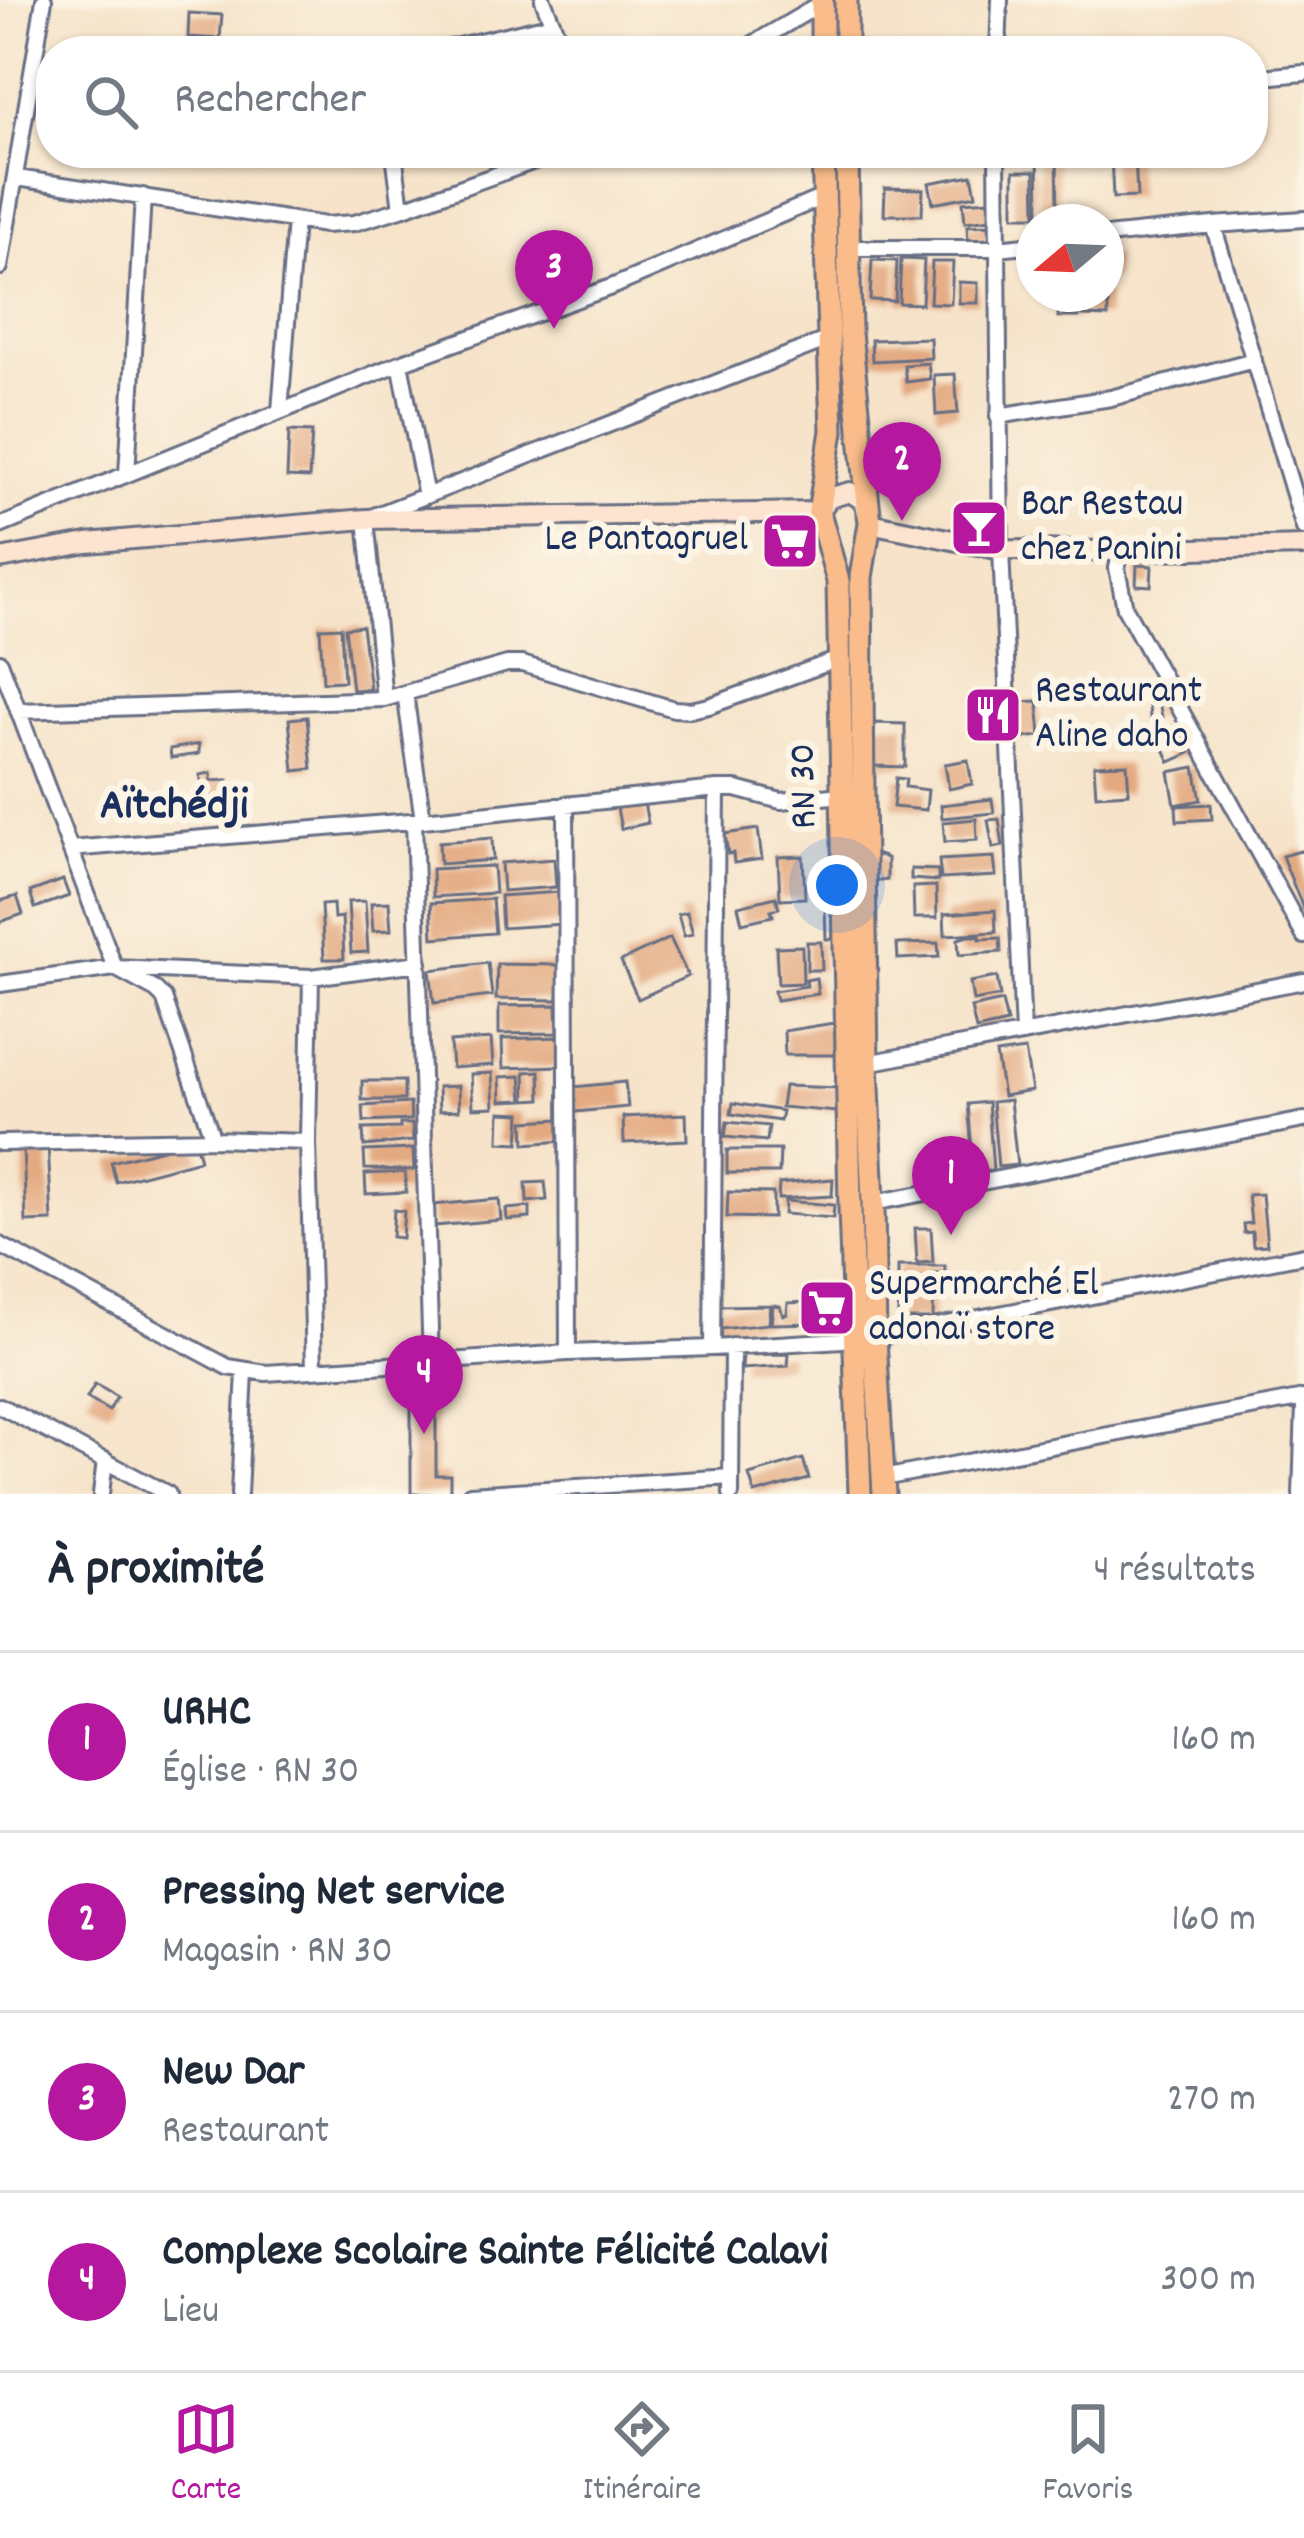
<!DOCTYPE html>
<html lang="fr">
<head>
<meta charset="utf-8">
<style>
	body { margin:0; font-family:Dekko,sans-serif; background:#f2f2f3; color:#1f2937 }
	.compass { position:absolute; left:1016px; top:204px; width:108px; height:108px; border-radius:50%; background:#fff; box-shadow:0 3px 9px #0004; rotate:251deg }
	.you { position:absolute; left:837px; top:885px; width:42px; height:42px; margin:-30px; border:9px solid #fff; border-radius:50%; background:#1a73e8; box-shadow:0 0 0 18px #1a73e833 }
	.badge { display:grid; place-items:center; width:78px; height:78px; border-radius:50%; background:#b5179e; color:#fff; font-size:39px; font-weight:700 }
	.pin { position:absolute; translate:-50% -99px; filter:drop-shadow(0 3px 6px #0008) }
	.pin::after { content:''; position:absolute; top:63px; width:42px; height:36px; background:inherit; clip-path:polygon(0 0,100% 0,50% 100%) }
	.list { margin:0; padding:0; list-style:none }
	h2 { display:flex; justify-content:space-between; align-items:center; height:156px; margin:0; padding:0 48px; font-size:51px }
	h2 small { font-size:39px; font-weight:400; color:#747a83 }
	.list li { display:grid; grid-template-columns:78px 1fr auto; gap:36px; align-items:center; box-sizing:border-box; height:180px; padding:0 48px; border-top:3px solid #e0e1e3 }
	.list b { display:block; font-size:45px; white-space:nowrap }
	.list p { margin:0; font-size:39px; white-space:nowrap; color:#747a83 }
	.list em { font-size:39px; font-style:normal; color:#747a83 }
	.icon { flex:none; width:66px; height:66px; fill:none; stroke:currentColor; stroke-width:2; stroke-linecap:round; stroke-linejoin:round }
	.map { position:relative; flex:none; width:1304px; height:1494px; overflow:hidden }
	.search { position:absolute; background:#fff; box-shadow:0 3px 9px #0004; left:36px; right:36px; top:36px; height:132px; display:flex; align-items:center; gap:30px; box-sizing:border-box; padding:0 42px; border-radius:48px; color:#747a83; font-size:45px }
	.sheet { height:876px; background:#fff }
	nav { display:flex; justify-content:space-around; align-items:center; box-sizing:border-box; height:168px; border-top:3px solid #e0e1e3; background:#fff; font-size:33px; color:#747a83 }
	nav a { display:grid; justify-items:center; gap:6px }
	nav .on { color:#b5179e }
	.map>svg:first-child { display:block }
</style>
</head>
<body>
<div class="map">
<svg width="1304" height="1494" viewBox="0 0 1304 1494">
	<rect width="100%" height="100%" fill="#fcf5e5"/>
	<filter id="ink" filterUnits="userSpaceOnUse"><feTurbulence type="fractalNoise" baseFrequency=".00833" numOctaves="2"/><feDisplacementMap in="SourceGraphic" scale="24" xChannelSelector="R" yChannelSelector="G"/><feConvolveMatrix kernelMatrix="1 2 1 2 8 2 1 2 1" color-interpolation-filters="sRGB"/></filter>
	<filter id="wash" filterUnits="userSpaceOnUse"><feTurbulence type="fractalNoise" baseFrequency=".004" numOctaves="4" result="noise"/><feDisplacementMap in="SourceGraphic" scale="48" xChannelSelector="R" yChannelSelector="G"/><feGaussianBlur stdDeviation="2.7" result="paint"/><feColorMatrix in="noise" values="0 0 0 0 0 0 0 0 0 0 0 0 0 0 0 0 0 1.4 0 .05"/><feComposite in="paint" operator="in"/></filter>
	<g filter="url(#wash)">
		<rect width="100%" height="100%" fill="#f6e3c9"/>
		<g id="blocks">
			<path fill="#e3a980" d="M189,13l33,2 -2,24 -32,-2z
				M1253,88h9l2,40 -11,1z
				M1057,153l1,62h-19l-1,-61z
				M1111,153h24l2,44 -24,1z
				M1014,171h21l1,45h-22z
				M972,175l4,20 -43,8 -4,-20z
				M885,188l38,1 -1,26h-38z
				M990,200l2,19 -27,3 -2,-20z
				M989,225l1,14 -22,1 -1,-14z
				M1106,255l10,1 -2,22h-8z
				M901,259l23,1 -2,44 -23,-1z
				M872,260l25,1 -2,40 -25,-1z
				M932,262h21l-2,42 -21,-1z
				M959,282l19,1v20h-19z
				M1058,294h21v23h-21z
				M1083,294h25v23l-25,-1z
				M930,338l1,20 -59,3 -1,-21z
				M928,363l2,16 -24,3 -2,-17z
				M955,374l3,39 -22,2 -2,-40z
				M289,431l23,1 -3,46 -22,-1z
				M1137,565l15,1 -1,20 -15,-1z
				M362,626l8,63 -18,1 -7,-62z
				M341,627l3,54 -21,1 -3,-54z
				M1163,692l1,10 -5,1 3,14 -12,1 -2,-25z
				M1038,701l3,35 -21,2 -2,-36z
				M307,717l5,52 -18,2 -5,-52z
				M874,723l31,1v43l-32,-1z
				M1177,725l13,28 -20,9 -13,-28z
				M199,744v10l-28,4 -1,-9z
				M968,760l4,24 -23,5 -4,-25z
				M1127,764l2,29 -33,2 -2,-30z
				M1195,767l6,33 -26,5 -6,-33z
				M211,773v8l17,-1 2,20 -15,2 -1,-5h-9l-5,-22z
				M896,778l10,1 -1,8 23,3 -2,20 -33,-3z
				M992,799l2,14 -52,5 -1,-13z
				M644,803l4,20 -27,6 -4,-21z
				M1211,804l1,15 -35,2 -1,-15z
				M976,819l1,21 -32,2 -2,-20z
				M999,819l4,27 -10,2 -5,-28z
				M758,829l4,30 -28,4 -1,-10 -5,1 -3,-20z
				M492,838l1,22 -53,4 -1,-22z
				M1304,850v61l-22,-55z
				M875,854l12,4v22l-12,1z
				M803,856l2,42 -25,1 -2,-42z
				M994,857l2,19 -55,3 -2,-19z
				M554,859l2,28 -53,4 -2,-28z
				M493,866l2,27 -62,4 -1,-28z
				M911,869l27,1v11l-27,-2z
				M63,880l6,16 -34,12 -5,-16z
				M936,886l1,32h-23l-1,-31z
				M560,892l3,32 -61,4 -2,-32z
				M17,896l6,18 -23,8v-21z
				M776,897l3,11 -8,2 2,6 -31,7 -4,-17z
				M492,899l3,34 -62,5 -2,-35z
				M365,901l3,51 -17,1 -3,-51z
				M389,902l2,28 -18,1 -2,-28z
				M333,904l1,14 8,-1 2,42h-20l-3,-54z
				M825,907h6v10h7v11l-5,1v10h-7z
				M995,910l1,22 -51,3 -1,-21z
				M687,912l6,22 -9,2 -6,-22z
				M968,936h12v3l20,-1 1,14 -42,3 -1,-16z
				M670,938l18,38 -50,23 -17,-38z
				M807,942h14l1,28h-15z
				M938,943l1,14 -41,2 -1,-15z
				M802,946l1,37 -25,1 -2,-37z
				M488,963l4,33 -58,7 -4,-33z
				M497,964l62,1 -1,35 -62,-1z
				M997,977l3,19 -27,5 -3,-19z
				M816,978l2,16 -42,6 -2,-9 33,-5 -1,-6z
				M1002,1001l5,22 -31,7 -5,-22z
				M557,1005l1,28 -59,1v-28z
				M834,1023l3,32h-52l-1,-24z
				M560,1037l1,29 -58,2 -1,-29z
				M491,1039l2,26 -41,3 -2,-26z
				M1025,1050l7,41 -29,5 -7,-42z
				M540,1071l1,28 -15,1 -1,-28z
				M492,1073l2,34 -21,1 -2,-34z
				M521,1076l2,24 -22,1 -1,-24z
				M362,1081h42v19h-42z
				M625,1082l3,25 -53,5 -2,-25z
				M458,1086l1,24 -20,1 -1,-24z
				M784,1086l56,2 -4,24 -55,-5z
				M1010,1100l7,65 -19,2 -6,-65z
				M988,1102l5,69 -19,1 -6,-68z
				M410,1103l1,17 -47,2 -1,-16z
				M733,1103l49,8 -2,10 -49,-7z
				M500,1112l21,1 -2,30 -20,-1z
				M686,1114l1,26 -63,3 -1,-26z
				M561,1119l2,22 -38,3 -1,-23z
				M727,1122l42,4 -2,15 -42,-4z
				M400,1124h12l1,17 -49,5 -1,-17 37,-1z
				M195,1141l5,19 -84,22 -5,-20z
				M48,1145l4,76 -26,1 -3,-76z
				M413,1149l1,21 -49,-1 -1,-18z
				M727,1150h53l-1,23h-52z
				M405,1172l1,20 -40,2 -1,-20z
				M833,1179l-1,17 -54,3 1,-15z
				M545,1182l2,18 -20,2 -1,-19z
				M728,1192l45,1v25l-46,-1z
				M1262,1194l5,51 -14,1 -1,-14 -8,1 -1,-9 8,-1 -3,-28z
				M499,1199l2,21 -67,6 -2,-21z
				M785,1201l49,4 -1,13 -49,-4z
				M530,1207v11l-23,2 -1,-11z
				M394,1210l10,1 -2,27 -10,-1z
				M915,1228h16l2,34 -16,1z
				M898,1266h47v8h-11l-1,45h-23v3h-12z
				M809,1302l1,6 6,-1 1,-4 8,-1 -4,21 -50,1 2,-19 7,1 3,9 4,-1 1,-11z
				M770,1305l-2,19 -47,5 -6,-6 4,-17z
				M789,1354l-1,12 -46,3 1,-14z
				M95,1384l22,13 -8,14 -22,-13z
				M411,1394h25v81h14v19h-39z
				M803,1459l6,20 -54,15 -6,-19z"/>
		</g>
	</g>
	<g filter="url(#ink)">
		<use href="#blocks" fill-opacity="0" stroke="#686e83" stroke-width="3"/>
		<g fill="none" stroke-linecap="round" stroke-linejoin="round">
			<defs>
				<path id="street" d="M543,0l21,51
					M436,51l117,-27
					M741,51l81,-48
					M998,51l2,-51
					M1253,78l51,-5
					M394,153l7,56
					M997,153l4,397 22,484
					M17,178l308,47 29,-2 47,-14 156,-56
					M1213,225l91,303
					M1106,236l107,-11 91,-6
					M847,248h151l36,-4
					M0,267l44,-267
					M400,363l26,133
					M280,411l15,-190
					M998,416l113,-18 143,-38
					M127,474l16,-278
					M0,526l400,-163 214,-77 209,-89
					M1121,551l-4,17 8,40 179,328
					M0,662l115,306 41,22 8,8 49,141
					M405,693l18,127
					M384,699l-18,-180 465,-181
					M18,711l366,-12 123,-35h15l152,45 16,1 19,-4 130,-47
					M566,804l2,549
					M414,821l17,541
					M70,849l353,-29 294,-31h19l45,12 61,-6
					M311,977l-3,165 6,227
					M0,984l115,-16 196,9 108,-14
					M867,1063l437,-82
					M0,1143l213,-4 95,3
					M873,1203l431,-83
					M0,1245l228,122 38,6 302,-20 144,-5 163,-10 429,-83
					M712,1348l5,-559
					M0,1406l168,88
					M883,1478l421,-80
					M101,1494l4,-34
					M239,1494l6,-123
					M470,1494l261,-17
					M731,1494l1,-148
					M1301,1494l3,-88"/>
				<path id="secondary" d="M0,559l87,-16 279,-24 453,-7 10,-14 21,-6 14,9 6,22 131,27 120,1 183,-5"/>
				<path id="primary" d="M822,0v51
					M846,0v51
					M823,153l9,278 -13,81 19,69 12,627 10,286
					M847,153l3,180 20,190 -9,54 2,216 4,270 6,140 2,135 9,156"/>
			</defs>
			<use href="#street" stroke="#686e83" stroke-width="20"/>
			<use href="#secondary" stroke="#686e83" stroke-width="24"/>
			<use href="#primary" stroke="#686e83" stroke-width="27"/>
			<use href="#street" stroke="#fff" stroke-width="14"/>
			<use href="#secondary" stroke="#fde4d0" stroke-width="18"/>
			<use href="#primary" stroke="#f9bc8a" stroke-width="21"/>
		</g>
	</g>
	<defs>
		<symbol id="bar-square" viewBox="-11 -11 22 22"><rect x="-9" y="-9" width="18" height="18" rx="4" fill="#b5179e" stroke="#fcf5e5"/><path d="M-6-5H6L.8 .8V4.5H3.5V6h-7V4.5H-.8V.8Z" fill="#fff"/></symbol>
		<symbol id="supermarket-square" viewBox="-11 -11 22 22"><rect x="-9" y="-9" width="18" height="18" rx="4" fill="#b5179e" stroke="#fcf5e5"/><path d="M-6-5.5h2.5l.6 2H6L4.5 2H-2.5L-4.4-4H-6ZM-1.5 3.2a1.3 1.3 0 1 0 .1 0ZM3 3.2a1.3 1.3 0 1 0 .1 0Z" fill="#fff"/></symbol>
		<symbol id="restaurant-square" viewBox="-11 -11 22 22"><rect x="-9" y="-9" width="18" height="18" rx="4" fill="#b5179e" stroke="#fcf5e5"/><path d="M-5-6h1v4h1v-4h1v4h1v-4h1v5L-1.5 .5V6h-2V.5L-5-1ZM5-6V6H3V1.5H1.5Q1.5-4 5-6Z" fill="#fff"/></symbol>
	</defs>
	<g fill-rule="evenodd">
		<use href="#bar-square" x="946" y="495" width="66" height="66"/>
		<use href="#supermarket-square" x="757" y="508" width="66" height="66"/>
		<use href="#restaurant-square" x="960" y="682" width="66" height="66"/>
		<use href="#supermarket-square" x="794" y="1275" width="66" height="66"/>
	</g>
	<g text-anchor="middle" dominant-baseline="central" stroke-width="12" stroke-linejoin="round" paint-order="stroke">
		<g font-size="39" fill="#1b2f5e" stroke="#fcf5e5" text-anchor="start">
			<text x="1021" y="506">Bar Restau<tspan x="1021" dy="45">chez Panini</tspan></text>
			<text x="748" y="541" text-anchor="end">Le Pantagruel</text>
			<text x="1035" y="693">Restaurant<tspan x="1035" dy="45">Aline daho</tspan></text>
			<text x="869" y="1286">Supermarché El<tspan x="869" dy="45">adonaï store</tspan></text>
		</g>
		<g font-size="39" fill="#1b2f5e" stroke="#fcf5e5">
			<text transform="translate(806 786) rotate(-91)">RN 30</text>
		</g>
		<g font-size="45" font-weight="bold" fill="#1b2f5e" stroke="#fcf5e5">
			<text x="174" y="808">Aïtchédji</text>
		</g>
	</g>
</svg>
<svg class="compass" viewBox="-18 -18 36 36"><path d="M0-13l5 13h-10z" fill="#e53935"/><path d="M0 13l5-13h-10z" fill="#747a83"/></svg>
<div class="you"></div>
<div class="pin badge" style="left:951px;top:1235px">1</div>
<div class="pin badge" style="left:902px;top:521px">2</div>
<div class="pin badge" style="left:554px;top:329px">3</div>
<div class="pin badge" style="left:424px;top:1434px">4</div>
<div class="search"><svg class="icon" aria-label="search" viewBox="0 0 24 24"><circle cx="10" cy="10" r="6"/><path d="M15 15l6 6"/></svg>Rechercher</div>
</div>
<section class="sheet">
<h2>À proximité<small>4 résultats</small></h2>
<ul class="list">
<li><span class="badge">1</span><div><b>URHC</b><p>Église · RN 30</p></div><em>160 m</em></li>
<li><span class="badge">2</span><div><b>Pressing Net service</b><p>Magasin · RN 30</p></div><em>160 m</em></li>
<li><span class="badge">3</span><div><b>New Dar</b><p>Restaurant</p></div><em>270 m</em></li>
<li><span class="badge">4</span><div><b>Complexe Scolaire Sainte Félicité Calavi</b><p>Lieu</p></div><em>300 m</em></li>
</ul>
</section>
<nav>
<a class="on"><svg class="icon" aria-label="map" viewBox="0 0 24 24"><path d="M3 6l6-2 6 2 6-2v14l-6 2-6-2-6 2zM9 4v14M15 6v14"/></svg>Carte</a>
<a><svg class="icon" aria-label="directions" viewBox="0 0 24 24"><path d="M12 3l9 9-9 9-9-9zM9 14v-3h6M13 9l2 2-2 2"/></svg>Itinéraire</a>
<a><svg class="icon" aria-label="saved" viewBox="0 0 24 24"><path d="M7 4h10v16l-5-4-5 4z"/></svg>Favoris</a>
</nav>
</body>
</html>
